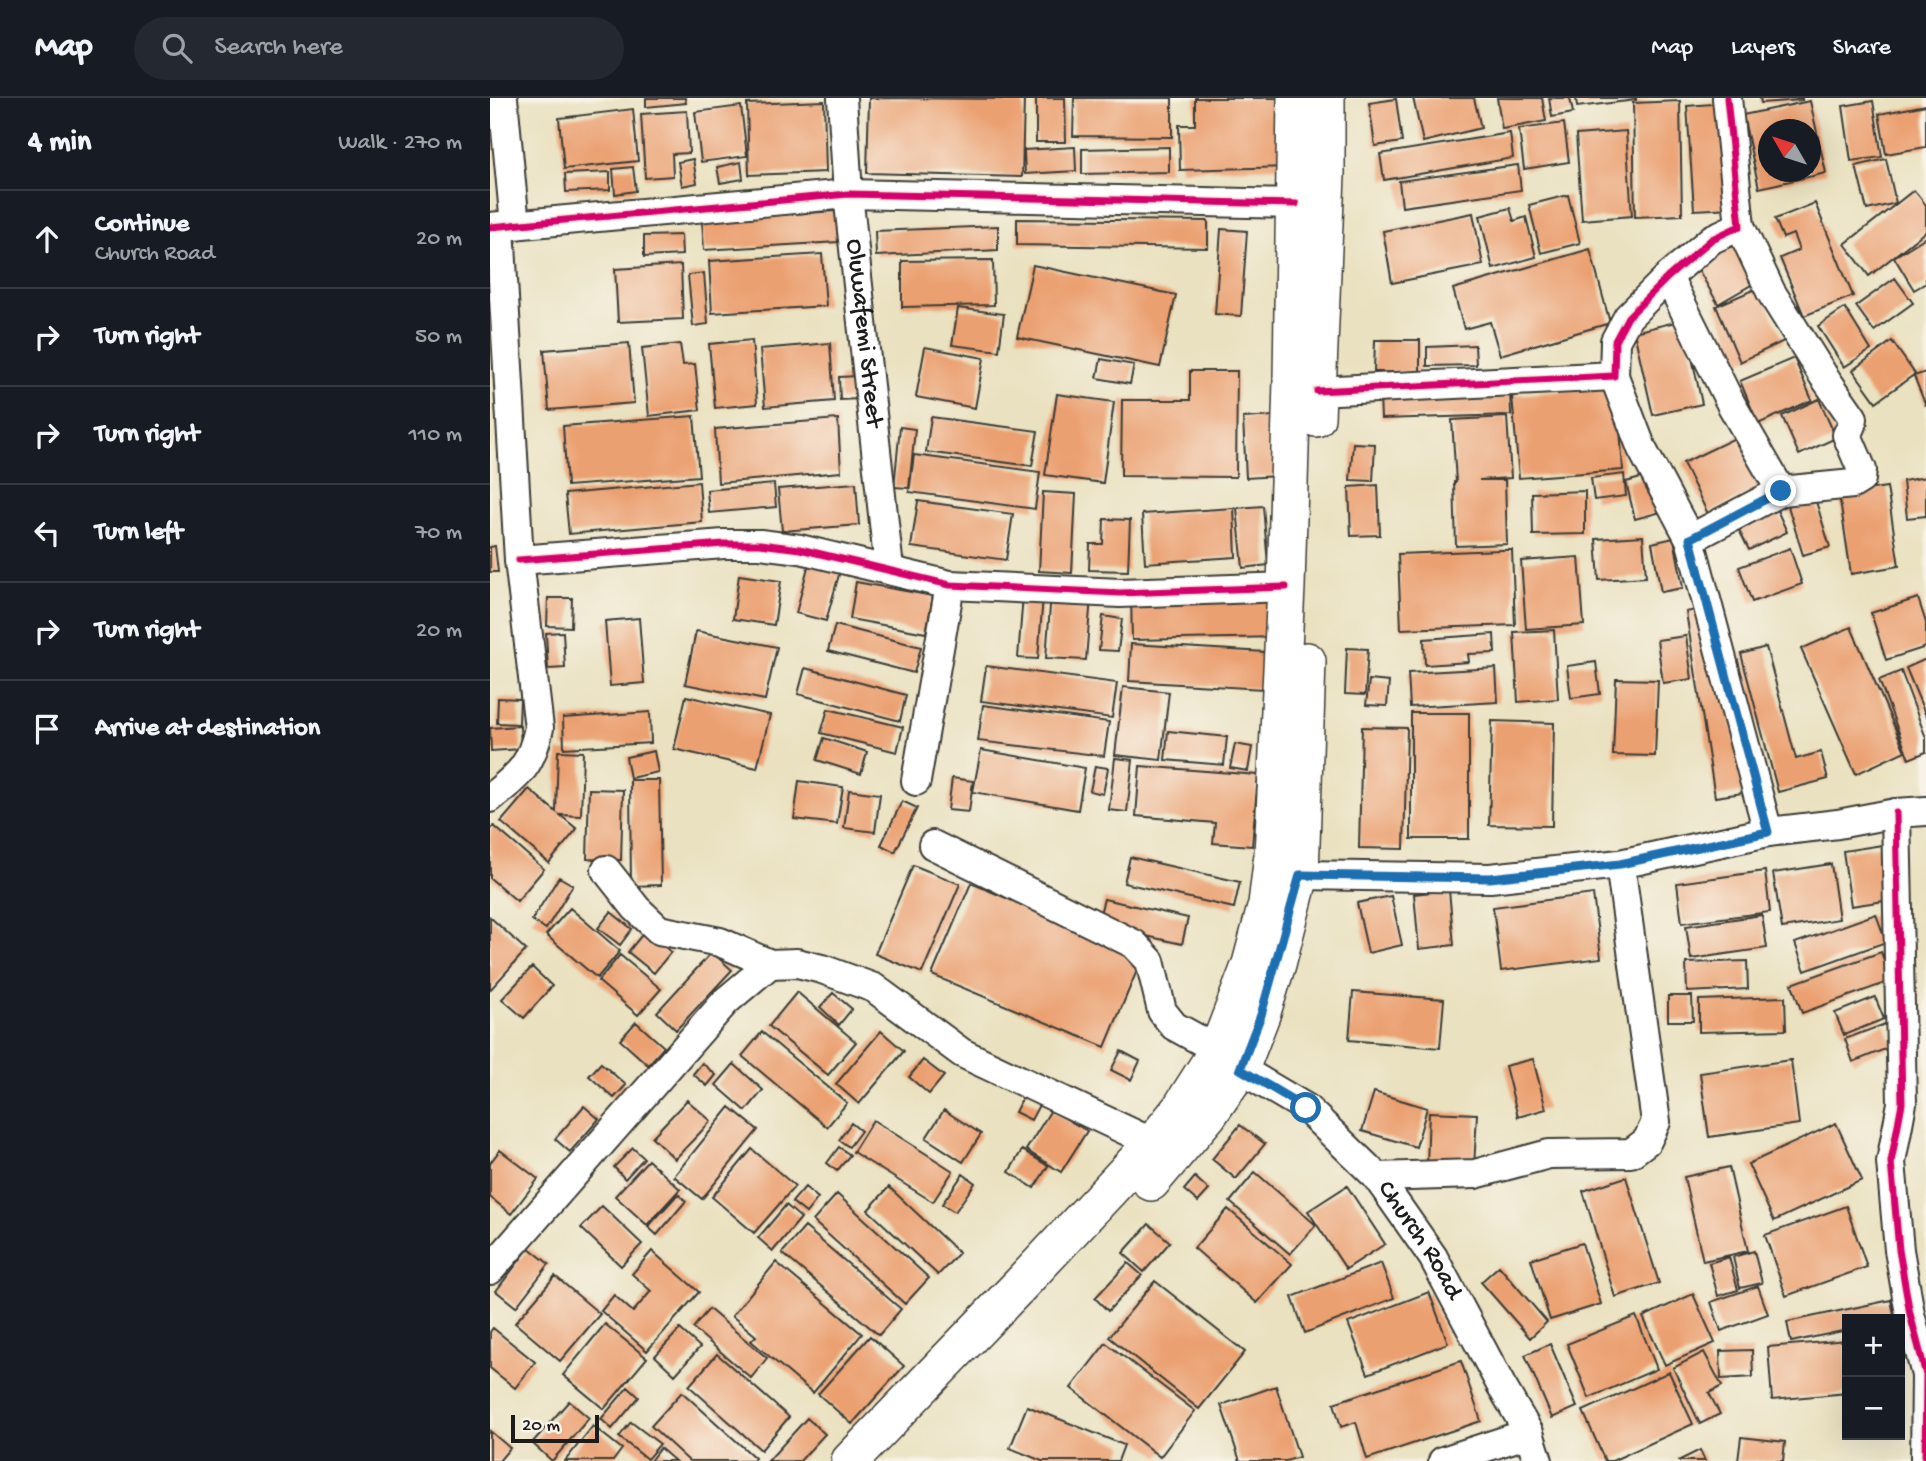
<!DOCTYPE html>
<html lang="en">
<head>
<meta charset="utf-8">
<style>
	body { margin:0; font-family:"Gochi Hand",sans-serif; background:#242831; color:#f1f3f6 }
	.controls { position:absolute; right:21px; bottom:21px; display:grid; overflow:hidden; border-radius:0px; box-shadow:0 7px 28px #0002 }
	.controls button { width:63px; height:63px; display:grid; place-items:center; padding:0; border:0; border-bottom:2px solid #363941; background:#171b24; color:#f1f3f6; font:35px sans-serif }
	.compass { position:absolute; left:1268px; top:21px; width:63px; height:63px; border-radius:50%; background:#171b24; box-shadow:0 7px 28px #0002; rotate:309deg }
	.scale { position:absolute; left:21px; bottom:18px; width:88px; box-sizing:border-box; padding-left:7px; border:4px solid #1c1c1c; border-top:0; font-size:19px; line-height:24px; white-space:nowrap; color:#1c1c1c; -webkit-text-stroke:5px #f7f3e8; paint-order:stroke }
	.stop { position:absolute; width:21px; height:21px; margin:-16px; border:5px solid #1f6fb2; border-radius:50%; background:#fff }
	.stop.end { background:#1f6fb2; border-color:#fff; box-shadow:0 2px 7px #0008 }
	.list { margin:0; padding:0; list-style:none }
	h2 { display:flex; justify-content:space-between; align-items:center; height:91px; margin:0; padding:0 28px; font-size:30px }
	h2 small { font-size:23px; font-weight:400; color:#9ea1a6 }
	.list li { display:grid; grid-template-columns:46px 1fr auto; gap:21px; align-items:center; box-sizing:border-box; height:98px; padding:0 28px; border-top:2px solid #363941 }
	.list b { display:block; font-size:26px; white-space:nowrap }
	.list p { margin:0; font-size:23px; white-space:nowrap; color:#9ea1a6 }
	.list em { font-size:23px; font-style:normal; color:#9ea1a6 }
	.icon { flex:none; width:38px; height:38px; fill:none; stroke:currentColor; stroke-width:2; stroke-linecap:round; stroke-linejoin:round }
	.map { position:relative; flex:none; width:1436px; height:1363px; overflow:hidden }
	header { display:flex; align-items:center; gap:42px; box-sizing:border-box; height:98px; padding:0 35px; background:#171b24; border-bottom:2px solid #363941 }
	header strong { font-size:33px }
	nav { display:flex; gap:38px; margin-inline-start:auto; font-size:24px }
	.search { width:490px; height:63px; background:#242831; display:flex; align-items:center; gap:18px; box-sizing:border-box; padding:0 24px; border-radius:38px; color:#9ea1a6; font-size:26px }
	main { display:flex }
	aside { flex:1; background:#171b24 }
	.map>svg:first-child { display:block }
</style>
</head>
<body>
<header>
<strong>Map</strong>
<div class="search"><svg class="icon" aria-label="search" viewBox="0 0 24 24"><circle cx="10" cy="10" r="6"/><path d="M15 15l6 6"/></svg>Search here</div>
<nav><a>Map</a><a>Layers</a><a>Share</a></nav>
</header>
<main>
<aside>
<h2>4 min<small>Walk · 270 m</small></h2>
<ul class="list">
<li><svg class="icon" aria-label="ahead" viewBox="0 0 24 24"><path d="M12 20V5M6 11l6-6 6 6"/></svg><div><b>Continue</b><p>Church Road</p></div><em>20 m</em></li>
<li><svg class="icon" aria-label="right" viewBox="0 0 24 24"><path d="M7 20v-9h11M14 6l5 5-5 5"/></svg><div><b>Turn right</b></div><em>50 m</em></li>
<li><svg class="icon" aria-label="right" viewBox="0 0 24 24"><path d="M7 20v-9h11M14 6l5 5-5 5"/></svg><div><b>Turn right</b></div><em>110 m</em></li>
<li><svg class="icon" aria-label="left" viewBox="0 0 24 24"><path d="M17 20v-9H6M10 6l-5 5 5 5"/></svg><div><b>Turn left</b></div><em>70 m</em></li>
<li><svg class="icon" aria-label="right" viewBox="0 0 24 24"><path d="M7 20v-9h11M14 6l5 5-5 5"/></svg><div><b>Turn right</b></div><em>20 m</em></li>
<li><svg class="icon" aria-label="arrive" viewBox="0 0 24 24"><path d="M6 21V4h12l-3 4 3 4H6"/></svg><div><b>Arrive at destination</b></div></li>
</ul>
</aside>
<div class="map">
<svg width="1436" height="1363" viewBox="0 0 1436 1363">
	<rect width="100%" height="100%" fill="#f7f3e8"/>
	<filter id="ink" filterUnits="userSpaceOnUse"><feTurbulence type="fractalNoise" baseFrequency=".0143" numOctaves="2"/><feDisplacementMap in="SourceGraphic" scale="14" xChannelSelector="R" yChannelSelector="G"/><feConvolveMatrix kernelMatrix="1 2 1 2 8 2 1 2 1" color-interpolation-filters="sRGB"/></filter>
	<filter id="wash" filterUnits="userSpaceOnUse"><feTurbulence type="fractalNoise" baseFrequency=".00686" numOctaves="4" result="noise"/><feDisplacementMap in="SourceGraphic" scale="28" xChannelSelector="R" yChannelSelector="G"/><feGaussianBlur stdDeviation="1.57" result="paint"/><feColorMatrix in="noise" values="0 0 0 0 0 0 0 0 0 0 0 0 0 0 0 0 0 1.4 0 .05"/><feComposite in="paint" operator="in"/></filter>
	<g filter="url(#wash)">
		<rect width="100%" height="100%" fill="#eae1c0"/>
		<g id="blocks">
			<path fill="#eba071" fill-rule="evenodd" d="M156,0h39l1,5 -40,4z
				M379,0l155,1 -2,78 -155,-4z
				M546,0h29l1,44h-30z
				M584,0h98v39l-99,-1z
				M705,0h93l2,69 -110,3 -1,-45h16z
				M923,0h61l7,30 -58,14z
				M1007,0h45l4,23 -44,8z
				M1059,0h21l3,15 -21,4z
				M1086,0h60v2l-59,7z
				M1270,0h42v2l-41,3z
				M906,1l6,43 -27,4 -6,-43z
				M334,3l2,71 -77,3 -2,-71z
				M1190,3l2,114 -47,2 -2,-114z
				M1320,3l16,72 -67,15 -16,-73zM1279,32h42v42h-42z
				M1383,3l9,56 -31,4 -8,-55z
				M1235,5l8,105 -39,2 -7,-104z
				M1436,7v42l-40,7 -7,-40z
				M251,8l6,50 -46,6 -6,-50z
				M143,11l5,52 -74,8 -5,-51z
				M197,13l2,42 -17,1 1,22 -28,2 -4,-64z
				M1074,25l5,39 -45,7 -5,-40z
				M1136,33l6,85 -50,4 -6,-85z
				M1020,35l3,25 -129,22 -4,-26z
				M585,49l1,24 -51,3 -1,-24z
				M679,49v25l-87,2v-25z
				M203,61l4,24 -15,3 -4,-24z
				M1396,61l10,44 -29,7 -11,-44z
				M251,64l2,17 -23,4 -3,-16z
				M1028,67l3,25 -119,17 -3,-26z
				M143,69l3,24 -21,3 -2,-25z
				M120,74v18l-44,2 -1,-18z
				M1424,92l12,15v26l-57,45 -24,-32z
				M1078,97l12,48 -39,10 -12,-48z
				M1325,105l38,93 -49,20 -24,-58 19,-8 -6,-16 -10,4 -8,-19z
				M1020,110l4,13 12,-4 10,40 -43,12 -13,-53z
				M347,113l1,31 -134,8 -2,-30z
				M983,115l10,52 -91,18 -9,-52z
				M527,121l191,2v27l-191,-3z
				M508,128v24l-122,6 -1,-25z
				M731,131l26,2 -6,85 -26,-2z
				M191,137l1,20 -38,2v-21z
				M1436,139v46l-12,7 -20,-33z
				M1246,141l22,42 -40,23 -24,-42z
				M1100,151l20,74 -110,32 -10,-33 -26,7 -11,-40z
				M332,156l4,52 -114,7 -3,-52z
				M503,162l1,45 -92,2v-46z
				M191,167l2,54 -65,3 -3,-53z
				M543,167l143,30 -16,72 -143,-30z
				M214,175l4,51 -15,2 -5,-51z
				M1405,180l18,25 -39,28 -18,-25z
				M1270,189l24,54 -44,21 -24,-56z
				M468,210l46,6 -5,37 -47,-6z
				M1355,210l26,42 -27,17 -26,-41z
				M1194,222l18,84 -49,11 -19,-83z
				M262,242l5,64 -42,4 -6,-64z
				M885,242h45v32h-46z
				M1402,243l23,33 -39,28 -23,-32z
				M139,245l5,60 -85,7 -5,-60z
				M340,245l4,58 -69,6 -5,-58z
				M190,246l3,21 12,-1 5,46 -51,6 -7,-68z
				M985,247l1,20 -49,1v-19z
				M435,249l59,11 -9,50 -59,-11z
				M1304,260l18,42 -54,24 -18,-43z
				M611,261l33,6 -4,19 -33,-6z
				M700,273h47l-1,106 -115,-1 1,-76h68z
				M1436,274v34l-12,-30z
				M368,278l1,23 -19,1 -1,-23z
				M1127,289l6,83 -104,8 -7,-83z
				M1020,294l1,23 -130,4 -1,-24z
				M567,296l57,8 -11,81 -58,-8z
				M1329,301l17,39 -37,17 -17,-39z
				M204,318l5,60 -132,10 -4,-60z
				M784,318l3,60 -31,2 -3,-60z
				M441,319l107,14 -6,35 -106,-14z
				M1017,319l4,61 -32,2h26l2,64 -51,2 -2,-64h2l-4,-62z
				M348,321l3,53 -123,11 -3,-54z
				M410,329l15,2 -6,59 -15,-1z
				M1251,337l24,50 -57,29 -25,-51z
				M863,345l22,1 -2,37 -23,-1z
				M424,357l126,17 -5,37 -126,-17z
				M1134,376l2,22 -32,4 -3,-22z
				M1162,377l9,37 -26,7 -9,-37z
				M1436,379v39l-19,2 -4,-37z
				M209,384l3,40 -133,12 -4,-40z
				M366,385l3,42 -77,6 -4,-42z
				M284,386l2,23 -67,6 -2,-23z
				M888,387l2,50 -29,1 -2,-49z
				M1397,389l12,79 -48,8 -12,-80z
				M1095,393v43l-52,1 -1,-42z
				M553,394l33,2 -4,79 -33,-2z
				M1324,397l16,52 -27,8 -16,-52z
				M1282,401l15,33 -38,18 -16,-32z
				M428,403l95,13 -7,46 -95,-13z
				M773,408l5,59 -25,3 -6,-60z
				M744,410l2,49 -91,6 -3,-49z
				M614,421l26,1 -2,51 -39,-1 1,-26h13z
				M1153,438l3,41 -47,3 -3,-41z
				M1184,440l9,50 -22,4 -9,-49z
				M5,448l3,26h-8v-25z
				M1300,450l12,36 -50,18 -13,-35z
				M1012,452h10l3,75 -114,4 -3,-75z
				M1089,459l5,68 -58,4 -5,-68z
				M319,465l31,8 -14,50 -30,-8z
				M249,477l42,6 -7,44 -41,-6z
				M366,484l77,14 -7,37 -76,-14z
				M787,494l1,45 -146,3 -1,-45z
				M561,495l40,3 -5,64 -40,-2z
				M533,497l20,1 -5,63 -20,-1z
				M58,500h24l-1,29 -24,-1z
				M1428,500l8,25v24l-40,13 -15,-47z
				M1216,510l19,69 18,116 -28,4 -29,-185z
				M613,518l19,3 -4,32 -19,-1z
				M149,520l5,65 -34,3 -5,-65z
				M345,527l86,22 -7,26 -86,-22z
				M1361,529l54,124 -49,23 -55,-125z
				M1064,532l4,69 -40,3 -4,-70z
				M206,533l81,16 -12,53 -80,-16z
				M73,534l2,36 -17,1 -2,-36z
				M1004,536l1,19 -27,1 1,8 -44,3 -1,-26z
				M1196,538l6,43 -29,4 -6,-43z
				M641,546l134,8 -2,37 -134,-8z
				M1276,549l30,112 25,-7 7,27 -50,13 -37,-138z
				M857,550l21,1 -3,46 -20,-1z
				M1436,561v57l-20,-48z
				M1106,564l4,32 -29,4 -4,-32z
				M496,568l131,17 -5,35 -131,-17z
				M315,570l101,27 -6,26 -102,-27z
				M1006,570l2,34 -88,5 -2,-34z
				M1411,573l25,67v14l-17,7 -30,-79z
				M1126,581l42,1 -3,76 -42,-1z
				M879,582l20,2 -2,24 -21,-1z
				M633,589l46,5 -8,68 -46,-5z
				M196,598l84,19 -13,53 -83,-19z
				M8,600l22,1 -1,25 -22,-1z
				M493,607l126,17 -5,34 -126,-15z
				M338,611l75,18 -6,25 -76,-19z
				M160,614l1,31 -87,5 -1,-30z
				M921,615h58v126h-58z
				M1002,623l62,2 -2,103 -63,-1z
				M30,628l1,23 -30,2 -1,-23z
				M872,629l45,1 -3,121 -45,-1z
				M678,633l59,6 -3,28 -59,-5z
				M334,640l43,14 -6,22 -44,-14z
				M745,646l17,3 -4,24 -18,-3z
				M491,652l104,18 -7,42 -105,-18z
				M68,653l25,1 -2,64 -21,-1 17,14 -28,34 -48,-41 28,-33 27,23z
				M164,653l4,21 -28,6 -4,-21z
				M625,660l18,2 -6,52 -18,-2z
				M605,668l13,2 -5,26 -13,-3z
				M650,668l118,9 -6,71 -39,-3 2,-20 -79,-7z
				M462,680l21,3 -4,31 -21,-2z
				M140,682h29l2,105 -30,1z
				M309,683l44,6 -6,37 -43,-5z
				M99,691l34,1 -2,70 -34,-1z
				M359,692l31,4 -5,38 -31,-4z
				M412,703l15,7 -22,44 -14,-7z
				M4,728l50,43 -27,32 -27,-23v-48z
				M1399,746l8,55 -46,7 -8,-55z
				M640,759l110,25 -6,26 -110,-25z
				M1341,766l8,55 -57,9 -9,-55z
				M423,767l47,19 -38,89 -47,-19z
				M1275,773l5,41 -88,11 -5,-40z
				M69,779l14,8 -27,44 -14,-9z
				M481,785l172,73 -38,91 -173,-72z
				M959,792l5,55 -35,4 -5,-55z
				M1103,796l8,64 -100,13 -8,-64z
				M901,798l11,49 -34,8 -11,-50z
				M614,801l84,19 -6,26 -85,-19z
				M80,810l50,43 -23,27 -51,-43z
				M121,814l21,17 -12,16 -22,-17z
				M1386,816l10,28 -81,29 -10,-28z
				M1272,817l5,33 -76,11 -5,-33z
				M0,819l36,33 -36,40z
				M155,833l26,21 -17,21 -26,-21z
				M222,854l20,18 -56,60 -19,-18z
				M1391,854l10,29 -89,32 -10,-29z
				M130,857l41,34 -23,26 -40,-34z
				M1257,863l1,28 -61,3 -1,-29z
				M42,869l20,19 -28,32 -22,-19z
				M307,894l59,50 -28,33 -59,-49z
				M863,894l91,7 -4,49 -91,-8z
				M343,895l19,16 -13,16 -19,-18z
				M1178,898h24l1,25h-25z
				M1295,899l1,33 -87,2v-32z
				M1385,899l9,22 -40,16 -9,-22z
				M146,924l28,25 -16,18 -28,-25z
				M1395,926l8,22 -40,16 -8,-23z
				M391,933l23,20 -45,53 -23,-20z
				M272,934l85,71 -20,24 -85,-71z
				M631,953l19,10 -9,19 -20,-10z
				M1043,961l13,50 -28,8 -13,-51z
				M433,962l21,16 -15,18 -20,-17z
				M1301,962l8,64 -90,13 -9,-64z
				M111,965l25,22 -12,13 -25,-22z
				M212,965l14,12 -9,11 -14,-12z
				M244,966l29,26 -17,21 -30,-26z
				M884,994l53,16 -11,39 -54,-16z
				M533,998l16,9 -8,15 -16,-8z
				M197,1002l24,21 -36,38 -23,-22z
				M94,1008l15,13 -29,33 -15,-13z
				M240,1009l28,23 -56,69 -28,-23z
				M454,1012l37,24 -18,28 -37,-24z
				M561,1012l36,21 -26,41 -35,-22z
				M939,1014l48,2 -3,53 -47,-2z
				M383,1022l80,51 -20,31 -80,-50z
				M361,1025l10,8 -12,16 -10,-7z
				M1346,1025l26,57 -88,41 -26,-57z
				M750,1027l25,19 -29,35 -24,-20z
				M349,1049l11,8 -13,16 -10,-8z
				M143,1050l11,10 -19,21 -11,-12z
				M262,1051l43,37 -41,47 -42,-36z
				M10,1052l38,29 -27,35 -21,-17v-34z
				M532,1052l26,16 -14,22 -25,-16z
				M158,1062l32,29 -33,36 -32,-29z
				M1239,1069l19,84 -45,10 -19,-84z
				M765,1074l61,53 -26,29 -60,-52z
				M473,1076l12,9 -20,29 -13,-8z
				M705,1079l14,13 -11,12 -14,-12z
				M1136,1079l33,106 -44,14 -32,-106z
				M857,1088l38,58 -39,25 -38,-58z
				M315,1089l13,11 -12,15 -14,-11z
				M399,1089l70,66 -21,22 -70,-65z
				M188,1096l8,7 -29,34 -9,-8z
				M347,1096l92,84 -24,26 -92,-83z
				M296,1107l15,13 -28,33 -15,-13z
				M112,1108l40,38 -21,22 -40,-38z
				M1356,1108l21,61 -81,29 -21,-61z
				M738,1111l64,55 -35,39 -63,-55z
				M659,1126l21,18 -26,30 -21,-19z
				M315,1129l96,82 -22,26 -97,-82z
				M1092,1145l19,61 -51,16 -19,-61z
				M39,1150l20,16 -33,43 -20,-16z
				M162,1153l47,41 -52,59 -46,-40 13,-16 19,17 18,-21 -19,-17z
				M1264,1153l8,32 -22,5 -7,-31z
				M1239,1159l9,33 -20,6 -9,-33z
				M286,1164l86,72 -49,59 -62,-52 5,-5 -24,-20z
				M638,1165l14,12 -34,36 -13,-13z
				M891,1165l13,35 -89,35 -13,-36z
				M1009,1168l48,56 -17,16 -49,-56z
				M65,1178l45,38 -40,47 -45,-38z
				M665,1183l90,71 -46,57 -90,-72z
				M1268,1188l10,28 -47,17 -10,-29z
				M939,1194l19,51 -80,31 -20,-51z
				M1203,1196l22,49 -50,22 -22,-48z
				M1401,1202l4,19h-48v11l-56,12 -4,-20z
				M219,1211l58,49 -16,20 -58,-50z
				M1146,1218l21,53 -68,29 -22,-54z
				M115,1226l42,34 -43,51 -41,-34z
				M3,1230l42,34 -20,26 -25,-20v-36z
				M190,1231l20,18 -25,28 -20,-19z
				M380,1238l34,30 -52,58 -34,-30z
				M1357,1242v53l-75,7 -4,-53z
				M616,1245l89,68 -35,46 -89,-69z
				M1060,1246l27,63 -25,11 -27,-63z
				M1262,1252l1,27 -32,2 -1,-28z
				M1214,1254l18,34 -13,7 11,21 -20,10 -27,-56z
				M227,1256l72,63 -28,33 -72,-64z
				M971,1263l20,60 -114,38 -11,-37 -15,5 -7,-24z
				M1179,1274l24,52 -81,37h-7l-22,-50z
				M786,1288l23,71 -13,4h-46l-19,-56z
				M138,1289l11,10 -27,32 -11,-10z
				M192,1294l73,66 -2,3h-64l-38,-35z
				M79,1303l20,17 -37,43 -20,-18z
				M537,1308l97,39 -6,16h-76l-32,-13z
				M317,1320l18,16 -25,27h-32z
				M141,1324l29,22 -13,15 -28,-22z
				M103,1328l29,23 -9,12h-48z
				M0,1333l20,17 -11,13h-9z
				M1251,1339l44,5 -2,19h-45z
				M170,1350l15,13h-25z
				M1210,1352l5,11h-27z"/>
		</g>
	</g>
	<g filter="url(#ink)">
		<use href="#blocks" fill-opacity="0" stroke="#3b3a35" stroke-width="2"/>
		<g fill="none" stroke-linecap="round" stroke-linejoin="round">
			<defs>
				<g id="minor">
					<path d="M13,0l12,127"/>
					<path id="s1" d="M352,0l6,96 41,375"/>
					<path d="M0,129l358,-33 448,10"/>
					<path d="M1178,179l63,127 50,87"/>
					<path d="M1124,278l28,73 48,90 78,293"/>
					<path d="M827,293l297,-15 1,-35 13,-24 40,-40 44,-38 28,-13 -13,-128"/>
					<path d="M1200,441l91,-48 72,-7 8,-5 1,-9 -15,-35 5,-10 1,-7 -30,-43 -52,-83 -31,-66"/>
					<path d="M29,462l205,-16h36l40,5 150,36 170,8 166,-6"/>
					<path d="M426,683l34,-196"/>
					<path d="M0,700c30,-24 41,-32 49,-70l-20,-168 -19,-333"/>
					<path d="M1406,715l6,290 -11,59 8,88 11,64 16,61 -1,86"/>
					<path d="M443,747l201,99 16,17 12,50 12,15 44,24"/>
					<path d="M116,772l30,38 23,22 61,12 50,22 27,-1 25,6 52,19 88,65 191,90"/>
					<path d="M810,777l190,3 130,-14 148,-32 70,-8 58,-11 30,-2"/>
					<path id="s2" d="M750,971l66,39 71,69 56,80 68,128 28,48 9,28"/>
					<path d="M887,1079l98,-3 74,-20 82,-1 16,-12 9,-19 -36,-258"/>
					<path d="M0,1172l236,-269 44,-37"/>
					<path d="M953,1363l86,-28"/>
				</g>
				<path id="major" d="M826,320l10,-243v-77
					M661,1084l57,-67 32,-46 21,-54 16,-51 23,-89 7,-214
					M360,1363l172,-178 131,-140 28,-35 37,-58 33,-86 16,-60 6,-49 13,-268 6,-207 4,-282"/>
			</defs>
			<use href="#minor" stroke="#3b3a35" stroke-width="32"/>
			<use href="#major" stroke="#3b3a35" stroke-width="40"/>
			<use href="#minor" stroke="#fff" stroke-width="28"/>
			<use href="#major" stroke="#fff" stroke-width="37"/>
			<defs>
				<path id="cycleway" d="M0,129l358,-33 448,10
					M827,293l297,-15 1,-35 13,-24 40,-40 44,-38 28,-13 -13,-128
					M29,462l205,-16h36l40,5 150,36 170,8 166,-6
					M1406,715l6,290 -11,59 8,88 11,64 16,61 -1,86"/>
			</defs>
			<use href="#cycleway" stroke="#f7f3e8" stroke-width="11"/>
			<use href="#cycleway" stroke="#d6006c" stroke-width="7"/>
		</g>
	</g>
	<g fill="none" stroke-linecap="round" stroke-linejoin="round" filter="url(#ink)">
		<path stroke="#1f6fb2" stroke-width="9" d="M816,1010l-66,-39 21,-54 39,-140 190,3 130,-14 148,-32 -78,-293 91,-48"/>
	</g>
	<g text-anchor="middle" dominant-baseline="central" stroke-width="5" stroke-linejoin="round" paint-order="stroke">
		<g font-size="26" fill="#1c1c1c" stroke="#f7f3e8">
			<text stroke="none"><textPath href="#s1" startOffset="236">Oluwafemi Street</textPath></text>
			<text stroke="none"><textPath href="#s2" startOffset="252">Church Road</textPath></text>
		</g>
	</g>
</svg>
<div class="controls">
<button>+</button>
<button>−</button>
</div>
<svg class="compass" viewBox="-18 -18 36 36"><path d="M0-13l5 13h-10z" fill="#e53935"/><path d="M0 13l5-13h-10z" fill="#9ea1a6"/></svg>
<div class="scale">20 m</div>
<div class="stop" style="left:816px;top:1010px"></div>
<div class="stop end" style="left:1291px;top:393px"></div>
</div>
</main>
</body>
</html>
